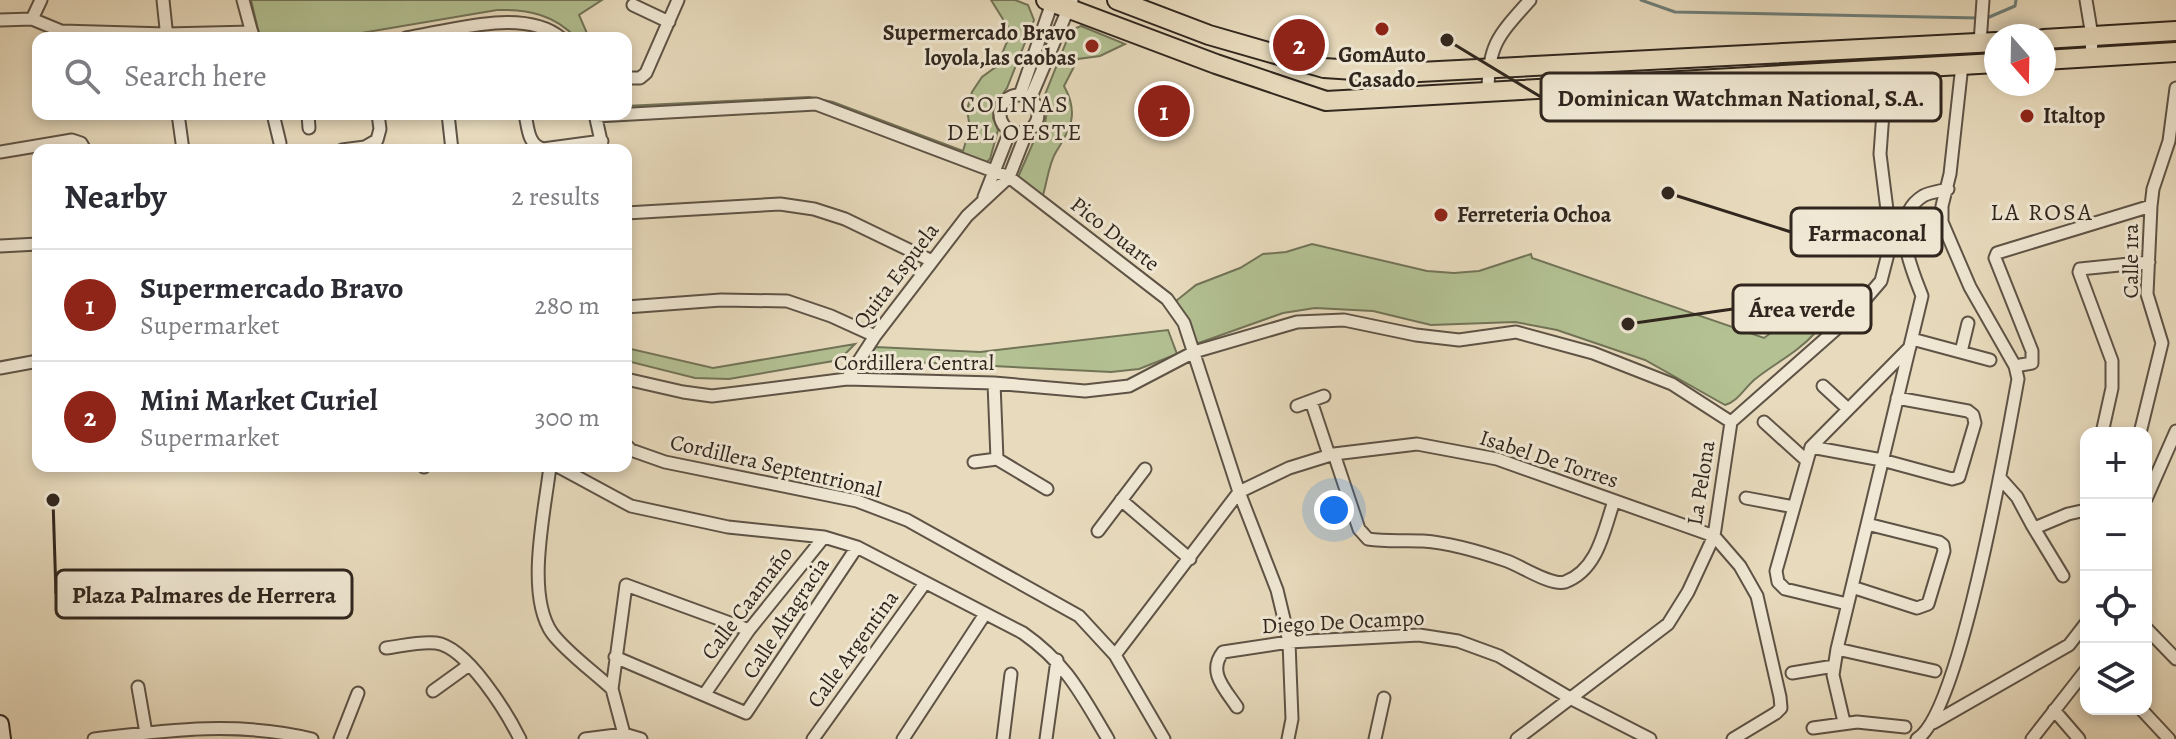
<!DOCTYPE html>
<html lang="en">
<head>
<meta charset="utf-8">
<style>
	body { margin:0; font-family:Alegreya,serif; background:#f7f7f7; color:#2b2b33 }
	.controls { position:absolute; right:24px; bottom:24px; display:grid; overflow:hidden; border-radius:16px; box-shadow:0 4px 12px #0003 }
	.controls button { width:72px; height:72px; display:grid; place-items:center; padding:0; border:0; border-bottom:2px solid #e1e1e2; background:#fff; color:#2b2b33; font:40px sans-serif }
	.compass { position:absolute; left:1984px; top:24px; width:72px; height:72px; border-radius:50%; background:#fff; box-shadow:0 4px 12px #0003; rotate:160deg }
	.you { position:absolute; left:1334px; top:510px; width:28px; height:28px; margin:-20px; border:6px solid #fff; border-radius:50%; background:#1a73e8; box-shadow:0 0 0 12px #1a73e833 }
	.badge { display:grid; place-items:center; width:52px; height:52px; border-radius:50%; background:#8f2418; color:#fff; font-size:26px; font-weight:700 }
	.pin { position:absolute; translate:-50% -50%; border:4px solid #fff; box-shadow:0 2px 8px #0006 }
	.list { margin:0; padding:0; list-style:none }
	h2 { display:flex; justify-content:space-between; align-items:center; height:104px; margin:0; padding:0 32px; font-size:34px }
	h2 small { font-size:26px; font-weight:400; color:#7c7c81 }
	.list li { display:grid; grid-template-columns:52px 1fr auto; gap:24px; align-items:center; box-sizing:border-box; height:112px; padding:0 32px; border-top:2px solid #e1e1e2 }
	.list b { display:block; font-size:30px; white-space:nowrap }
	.list p { margin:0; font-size:26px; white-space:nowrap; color:#7c7c81 }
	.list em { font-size:26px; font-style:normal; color:#7c7c81 }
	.icon { flex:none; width:44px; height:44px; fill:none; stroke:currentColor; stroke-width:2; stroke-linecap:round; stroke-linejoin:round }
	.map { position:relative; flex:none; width:2176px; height:739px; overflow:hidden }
	.search { position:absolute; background:#fff; box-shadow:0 4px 12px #0003; left:32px; top:32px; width:600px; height:88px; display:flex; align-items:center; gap:20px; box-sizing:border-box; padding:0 28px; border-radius:16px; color:#7c7c81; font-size:30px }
	.panel { position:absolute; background:#fff; box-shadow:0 4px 12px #0003; left:32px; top:144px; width:600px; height:328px; border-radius:16px }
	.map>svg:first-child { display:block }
</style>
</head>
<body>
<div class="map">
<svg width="2176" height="739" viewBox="0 0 2176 739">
	<rect width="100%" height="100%" fill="#e8dbbd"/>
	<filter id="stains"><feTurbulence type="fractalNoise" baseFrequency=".0025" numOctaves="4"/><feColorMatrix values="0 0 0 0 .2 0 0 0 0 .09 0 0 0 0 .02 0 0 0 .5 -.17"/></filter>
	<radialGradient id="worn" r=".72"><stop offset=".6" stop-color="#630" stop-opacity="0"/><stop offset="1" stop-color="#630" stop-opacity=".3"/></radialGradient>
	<path fill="#b3c193" stroke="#727458" stroke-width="2" d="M251,0h351l-23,15 10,23h-13c-21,-23 -48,-29 -79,-28l-165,28h-22l-11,-3 -9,3h-30z
		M991,0h24l13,5 6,15 -27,68 -13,18 -1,12 5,12 -8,29 -5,5 -151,-56 -208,3v-5l183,-9 24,5 130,49 7,-23 -3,-18 5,-18 10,-15 15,-11 14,-34z
		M1081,26l44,18 -25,12 -22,3 -14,27c15,27 7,42 -8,66 -7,11 -9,30 -13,43l120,93 13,13 20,-16 44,-17 23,-14 23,-2 26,-8 115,27 27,2 25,-2 52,-17 1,4 232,80 31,-23 21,17c-21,23 -40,30 -62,48 -10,9 -17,22 -29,25l-80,-45 -88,-30 -42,-8 -84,3 -58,-14 -58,-3 -32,5 -87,31 -17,-32 -160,-132v-5l17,-39 9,-13 2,-11 -3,-15 27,-67z
		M1168,330l9,24 -38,15 -28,3 -239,-12 -3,-3 7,-10 104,5z
		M855,344l-16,16 -110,19 -34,-1 -64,-16 -4,-14 86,20z"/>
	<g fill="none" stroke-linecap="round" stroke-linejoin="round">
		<path stroke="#6e7f7a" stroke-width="3" d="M1641,0l34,12 304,6
			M1987,18l28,-12 1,-6"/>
		<defs>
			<path id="street" d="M163,0l4,38
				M243,0l10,37
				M2086,0l6,36 -1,22
				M633,5l36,17
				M32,19l9,-19
				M0,20l32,-1 29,12 105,3 86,-2
				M406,38c43,-7 118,-31 155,0
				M1980,43l3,-43
				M626,78h14l6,-5 32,-73
				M1488,92c0,-48 11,-57 42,-92
				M1000 114a19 19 0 1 1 38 0a19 19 0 1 1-38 0Z
				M1020,95l33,-95
				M1030,99l42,-99
				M178,114l5,36
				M273,114l7,29
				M308,114l1,14
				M448,114l4,36
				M525,114c3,14 3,31 18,35l59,-8
				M595,114l8,36
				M596,116l220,-12 193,73 158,122 17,24 55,169 38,98 7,29 5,23 3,77 -4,20
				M342,150l23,-3 12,-7 3,-11 -2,-15
				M0,152l72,-12 9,3 4,7
				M984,197l26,-66
				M626,213l154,-9 34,5 31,10 87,42
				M0,246l38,-2
				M626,307l95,-7 66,1 44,15 44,20
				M1912,339l78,21
				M1961,352l7,-29
				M2015,366l17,-3v-12l-37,-93 2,-5 154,-47
				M0,368l38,-7
				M626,379l57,13 29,4 135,-17 147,4 91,8 44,-5 65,-34 103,-30 47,-2 72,15 43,5 57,-8 77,21 79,31 59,38
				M847,379l28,-43 92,-120 42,-39 18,-46
				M994,383l3,76
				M1823,386l25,23
				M1311,401l18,54
				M1297,406l27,-10
				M1764,422l43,39
				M2102,433l10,-45v-27l-33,-89 1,-3 69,-7
				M2140,433l22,-90 -15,-49 4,-88 2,-17 16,-48 7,-53
				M626,445l5,5 34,12 192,39 50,19 172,96 36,39 49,84
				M1811,447l71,13 70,19 7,-2 16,-54 -2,-8 -5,-4 -71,-13
				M1334,454l25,75 9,10c19,3 37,1 55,2 28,2 58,11 84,20 14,5 44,25 58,21 33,-12 39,-52 49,-81
				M974,462l23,-3 50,30
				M550,466c-5,45 -25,128 2,167 14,19 42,39 60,56
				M557,466l74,40 97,21 96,10 33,10 166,86c44,31 58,61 85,106
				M424,467v-1
				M2000,478l17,19 15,28 5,2 31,-13 18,-4
				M1746,498l48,9
				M2146,499l30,-68
				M1121,500l69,59
				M2032,525l31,51
				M1098,531l47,-62
				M1852,587l65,21 11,-4 16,-53 -1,-6 -4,-3 -72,-18
				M1847,604l-62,-15 -7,-7 -2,-11 35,-124 99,-100
				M2146,628l30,31
				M386,648c16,-2 34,-7 50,-5 31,4 71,70 84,96
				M1837,649l98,22
				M1115,655l124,-163 50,-24 45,-14 83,-10 80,15 217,77 26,30 17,30 23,101 1,11 -5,5 -43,26
				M615,657l131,56 111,-166
				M1792,673l42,-7
				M138,687l8,46
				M433,691l36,-26
				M704,695l45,-65 75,-93
				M1237,707c-12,-18 -30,-35 -14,-55l66,-10 130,-7 39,6 41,15 71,42 80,41
				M2141,709l28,30
				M2054,710l25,29
				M1844,722l-11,-47 4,-26 85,-353c-11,-29 -34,-78 1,-100 7,-4 18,-5 25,-7
				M1933,723l136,-78 17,-22
				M1813,728l44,-6 48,5
				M624,734l-12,-45 14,-104 123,45
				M94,739c75,-9 144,-18 218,0
				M340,739l18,-46
				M585,739l39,-5 17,5
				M813,739l112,-156
				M903,739l82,-125
				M1003,739l8,-65
				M1046,739l11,-79
				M1375,739l9,-41
				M1517,739l151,-115 20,-32 26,-56 17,-114 119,-105 31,-36 10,-39 -11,-88 6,-83
				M1917,739c43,-26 90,-300 101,-360l-3,-13 -45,-79 -28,-65v-16l8,-32 12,-109
				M2032,739l54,-69"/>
			<path id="secondary" d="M0,724l2,15"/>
			<path id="primary" d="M1046,0l170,64 110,37 670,-38
				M1117,0l92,35 115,33 76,5 596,-31
				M2044,39l132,-8
				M2044,60l132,-8"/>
		</defs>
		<use href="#street" stroke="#5e5346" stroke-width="15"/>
		<use href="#secondary" stroke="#30261e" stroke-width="20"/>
		<use href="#primary" stroke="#30261e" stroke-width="22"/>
		<use href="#street" stroke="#f0e8d4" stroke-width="11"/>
		<use href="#secondary" stroke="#f0e8d4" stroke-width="16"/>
		<use href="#primary" stroke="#e8dbbd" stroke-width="18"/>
	</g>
	<g fill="#8f2418" stroke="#f0e8d4" stroke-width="3">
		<circle cx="1382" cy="29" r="8"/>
		<circle cx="1092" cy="46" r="8"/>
		<circle cx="2027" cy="116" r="8"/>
		<circle cx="1441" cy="215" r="8"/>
	</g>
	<g text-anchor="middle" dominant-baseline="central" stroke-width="6" stroke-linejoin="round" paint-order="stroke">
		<g font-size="22" font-weight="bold" fill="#30261e" stroke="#f0e8d4" text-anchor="start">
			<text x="1076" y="33" text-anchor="end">Supermercado Bravo<tspan x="1076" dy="25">loyola,las caobas</tspan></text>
			<text x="1382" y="55" text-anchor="middle">GomAuto<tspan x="1382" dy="25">Casado</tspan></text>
			<text x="2043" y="116">Italtop</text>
			<text x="1457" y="215">Ferreteria Ochoa</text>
		</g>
		<g font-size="22" fill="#30261e" stroke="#f0e8d4">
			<text transform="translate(1115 234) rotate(38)">Pico Duarte</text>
			<text transform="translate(2131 261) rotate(-90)">Calle 1ra</text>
			<text transform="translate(896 276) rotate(-53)">Quita Espuela</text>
			<text x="914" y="363">Cordillera Central</text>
			<text transform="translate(1549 459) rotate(18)">Isabel De Torres</text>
			<text transform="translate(776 466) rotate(13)">Cordillera Septentrional</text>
			<text transform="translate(1701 483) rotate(-81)">La Pelona</text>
			<text transform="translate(747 603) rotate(-53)">Calle Caamaño</text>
			<text transform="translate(786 618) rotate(-57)">Calle Altagracia</text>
			<text transform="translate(1343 622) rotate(-3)">Diego De Ocampo</text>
			<text transform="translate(853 649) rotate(-54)">Calle Argentina</text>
		</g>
		<g font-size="24" letter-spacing="2" fill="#30261e" stroke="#f0e8d4">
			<text x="1015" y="104">COLINAS<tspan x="1015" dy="28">DEL OESTE</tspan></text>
			<text x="2042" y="212">LA ROSA</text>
		</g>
	</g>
	<path fill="none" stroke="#30261e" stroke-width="3" d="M1447 40L1541 97M1668 193L1791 232M1628 324L1733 309M53 500L56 594"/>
	<g fill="#30261e" stroke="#f0e8d4" stroke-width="3">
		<circle cx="1447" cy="40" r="8"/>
		<circle cx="1668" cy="193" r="8"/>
		<circle cx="1628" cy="324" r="8"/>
		<circle cx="53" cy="500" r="8"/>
	</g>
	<g fill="#f0e8d4" stroke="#30261e" stroke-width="3">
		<rect x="1541" y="73" width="400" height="48" rx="8"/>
		<rect x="1791" y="208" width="151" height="48" rx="8"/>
		<rect x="1733" y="285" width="138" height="48" rx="8"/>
		<rect x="56" y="570" width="296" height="48" rx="8"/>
	</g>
	<g font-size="24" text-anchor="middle" font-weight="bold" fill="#30261e">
		<text x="1741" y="106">Dominican Watchman National, S.A.</text>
		<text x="1867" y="241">Farmaconal</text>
		<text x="1802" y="317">Área verde</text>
		<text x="204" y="603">Plaza Palmares de Herrera</text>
	</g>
	<rect width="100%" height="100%" filter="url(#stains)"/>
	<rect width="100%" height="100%" fill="url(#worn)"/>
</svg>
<div class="controls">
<button>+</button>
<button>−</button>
<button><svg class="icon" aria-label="locate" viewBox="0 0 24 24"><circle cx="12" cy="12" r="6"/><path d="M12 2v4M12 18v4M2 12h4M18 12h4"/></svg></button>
<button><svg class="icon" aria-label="layers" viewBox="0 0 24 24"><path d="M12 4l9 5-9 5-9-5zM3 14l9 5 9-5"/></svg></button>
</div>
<svg class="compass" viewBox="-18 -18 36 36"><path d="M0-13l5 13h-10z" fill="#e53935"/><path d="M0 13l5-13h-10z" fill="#7c7c81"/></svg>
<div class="you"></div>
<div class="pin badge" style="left:1164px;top:111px">1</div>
<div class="pin badge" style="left:1299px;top:45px">2</div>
<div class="search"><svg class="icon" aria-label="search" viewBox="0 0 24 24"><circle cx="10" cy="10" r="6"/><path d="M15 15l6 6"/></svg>Search here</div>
<section class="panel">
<h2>Nearby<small>2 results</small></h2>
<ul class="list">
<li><span class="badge">1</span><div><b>Supermercado Bravo</b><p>Supermarket</p></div><em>280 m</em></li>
<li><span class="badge">2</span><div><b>Mini Market Curiel</b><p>Supermarket</p></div><em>300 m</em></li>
</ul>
</section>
</div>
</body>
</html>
